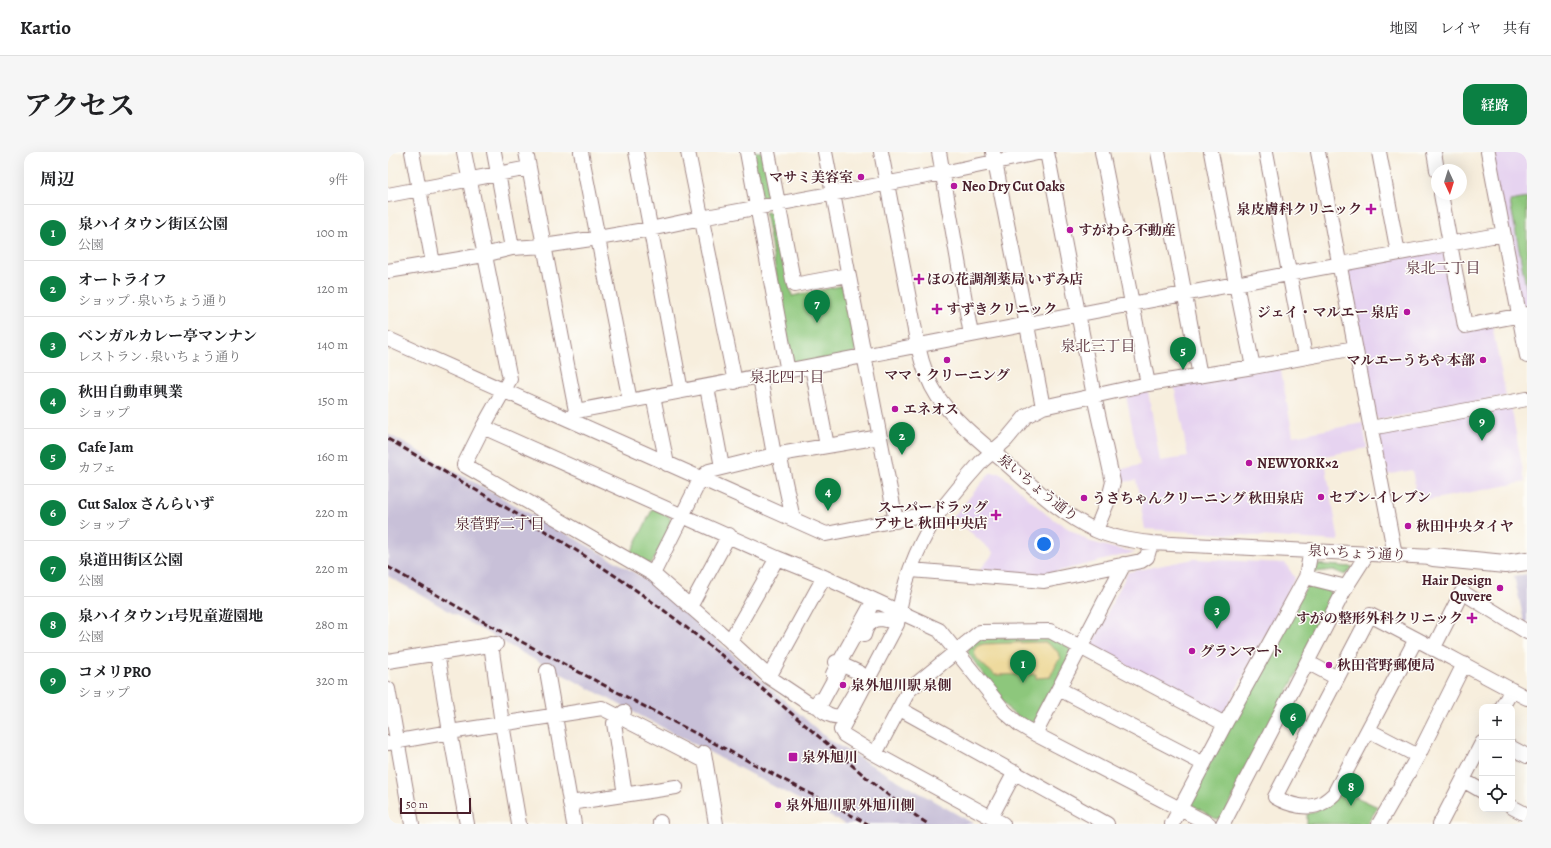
<!DOCTYPE html>
<html lang="ja">
<head>
<meta charset="utf-8">
<style>
	body { margin:0; font-family:Alegreya,"Noto Serif JP",serif; background:#f6f6f6; color:#202124 }
	.controls { position:absolute; right:12px; bottom:12px; display:grid; overflow:hidden; border-radius:8px; box-shadow:0 4px 16px #0002 }
	.controls button { width:36px; height:36px; display:grid; place-items:center; padding:0; border:0; border-bottom:1px solid #e0e0e0; background:#fff; color:#202124; font:20px sans-serif }
	.compass { position:absolute; left:1043px; top:12px; width:36px; height:36px; border-radius:50%; background:#fff; box-shadow:0 4px 16px #0002; rotate:176deg }
	.scale { position:absolute; left:12px; bottom:10px; width:71px; box-sizing:border-box; padding-left:4px; border:2px solid #4a1f2b; border-top:0; font-size:11px; line-height:14px; white-space:nowrap; color:#4a1f2b; -webkit-text-stroke:3px #fdfcf7; paint-order:stroke }
	.you { position:absolute; left:656px; top:392px; width:14px; height:14px; margin:-10px; border:3px solid #fff; border-radius:50%; background:#1a73e8; box-shadow:0 0 0 6px #1a73e833 }
	.badge { display:grid; place-items:center; width:26px; height:26px; border-radius:50%; background:#0b8043; color:#fff; font-size:13px; font-weight:700 }
	.pin { position:absolute; translate:-50% -33px; filter:drop-shadow(0 1px 2px #0008) }
	.pin::after { content:''; position:absolute; top:21px; width:14px; height:12px; background:inherit; clip-path:polygon(0 0,100% 0,50% 100%) }
	.list { margin:0; padding:0; list-style:none }
	h2 { display:flex; justify-content:space-between; align-items:center; height:52px; margin:0; padding:0 16px; font-size:17px }
	h2 small { font-size:13px; font-weight:400; color:#757577 }
	.list li { display:grid; grid-template-columns:26px 1fr auto; gap:12px; align-items:center; box-sizing:border-box; height:56px; padding:0 16px; border-top:1px solid #e0e0e0 }
	.list b { display:block; font-size:15px; white-space:nowrap }
	.list p { margin:0; font-size:13px; white-space:nowrap; color:#757577 }
	.list em { font-size:13px; font-style:normal; color:#757577 }
	.icon { flex:none; width:22px; height:22px; fill:none; stroke:currentColor; stroke-width:2; stroke-linecap:round; stroke-linejoin:round }
	.map { position:relative; flex:none; width:1139px; height:672px; overflow:hidden; border-radius:12px }
	header { display:flex; align-items:center; gap:24px; box-sizing:border-box; height:56px; padding:0 20px; background:#fff; border-bottom:1px solid #e0e0e0 }
	header strong { font-size:19px }
	nav { display:flex; gap:22px; margin-inline-start:auto; font-size:14px }
	.intro { display:flex; align-items:center; justify-content:space-between; box-sizing:border-box; height:96px; padding:0 24px }
	h1 { margin:0; font-size:28px }
	.button { padding:10px 18px; border-radius:12px; background:#0b8043; color:#fff; font-size:14px; font-weight:700 }
	main { display:flex; gap:24px; padding:0 24px }
	aside { flex:1; background:#fff; border-radius:12px; box-shadow:0 4px 16px #0002 }
	.map>svg:first-child { display:block }
</style>
</head>
<body>
<header>
<strong>Kartio</strong>
<nav><a>地図</a><a>レイヤ</a><a>共有</a></nav>
</header>
<div class="intro"><h1>アクセス</h1><a class="button">経路</a></div>
<main>
<aside>
<h2>周辺<small>9件</small></h2>
<ul class="list">
<li><span class="badge">1</span><div><b>泉ハイタウン街区公園</b><p>公園</p></div><em>100 m</em></li>
<li><span class="badge">2</span><div><b>オートライフ</b><p>ショップ · 泉いちょう通り</p></div><em>120 m</em></li>
<li><span class="badge">3</span><div><b>ベンガルカレー亭マンナン</b><p>レストラン · 泉いちょう通り</p></div><em>140 m</em></li>
<li><span class="badge">4</span><div><b>秋田自動車興業</b><p>ショップ</p></div><em>150 m</em></li>
<li><span class="badge">5</span><div><b>Cafe Jam</b><p>カフェ</p></div><em>160 m</em></li>
<li><span class="badge">6</span><div><b>Cut Salox さんらいず</b><p>ショップ</p></div><em>220 m</em></li>
<li><span class="badge">7</span><div><b>泉道田街区公園</b><p>公園</p></div><em>220 m</em></li>
<li><span class="badge">8</span><div><b>泉ハイタウン1号児童遊園地</b><p>公園</p></div><em>280 m</em></li>
<li><span class="badge">9</span><div><b>コメリPRO</b><p>ショップ</p></div><em>320 m</em></li>
</ul>
</aside>
<div class="map">
<svg width="1139" height="672" viewBox="0 0 1139 672">
	<rect width="100%" height="100%" fill="#fdfcf7"/>
	<filter id="ink" filterUnits="userSpaceOnUse"><feTurbulence type="fractalNoise" baseFrequency=".025" numOctaves="2"/><feDisplacementMap in="SourceGraphic" scale="8" xChannelSelector="R" yChannelSelector="G"/><feConvolveMatrix kernelMatrix="1 2 1 2 8 2 1 2 1" color-interpolation-filters="sRGB"/></filter>
	<filter id="wash" filterUnits="userSpaceOnUse"><feTurbulence type="fractalNoise" baseFrequency=".012" numOctaves="4" result="noise"/><feDisplacementMap in="SourceGraphic" scale="16" xChannelSelector="R" yChannelSelector="G"/><feGaussianBlur stdDeviation="0.9" result="paint"/><feColorMatrix in="noise" values="0 0 0 0 0 0 0 0 0 0 0 0 0 0 0 0 0 1.4 0 .05"/><feComposite in="paint" operator="in"/></filter>
	<g filter="url(#wash)">
		<rect width="100%" height="100%" fill="#f7eedd"/>
		<path fill="#e6d3f0" d="M1100,0h39v162l-8,1z
			M1054,97l5,4 15,77 30,-5 14,71 -127,24 -4,-4 -28,-141 4,-8z
			M892,214l13,70 70,-13 4,25 -43,8 15,85 -194,-12 -9,-49 -19,3 -3,-12 26,-6 -14,-69 22,-5 12,70 28,-4 -14,-72z
			M1123,254l14,76 -107,20 -6,-32 -27,5 -7,-38 5,-6z
			M602,321h10l47,42 41,26 25,7 23,4 -97,24 -60,-5 15,-18 -41,-36z
			M806,407l91,4 10,15 -73,138 -132,-70 38,-74z"/>
		<path fill="#c8c0d8" d="M0,282l227,127 41,25 173,154 61,36 84,48h-129l-321,-170 -136,-78z
			M1139,422v49l-3,-2 -10,-45z"/>
		<path fill="#8dc77c" stroke="#6c7354" d="M362,0h13l9,46 -10,4z
			M1139,46v94l-17,-91z
			M377,60l10,1 17,83 53,-11 12,63 -3,6 -61,11z
			M265,356l16,8 3,8 -20,39 -7,1 -15,-9z
			M926,412l39,3 -8,8 -12,-5 -18,2 -3,-2z
			M924,433l15,4 6,8v6l-110,214 -7,2 -24,-14 -2,-6 116,-212z
			M663,485l18,10 2,7 -34,66 -8,4 -19,-13 -42,-58 1,-8 11,-7z
			M953,638l37,17 -11,17h-60v-10l8,-2z"/>
		<path fill="#eeda9e" stroke="#9c7c64" d="M657,490l12,9 4,7 -4,4 -7,15 -14,1v-4l-41,1c-8,-7 -35,-26 -11,-31z"/>
	</g>
	<g filter="url(#ink)">
		<g fill="none" stroke-linecap="round" stroke-linejoin="round">
			<defs>
				<path id="minor" d="M24,0l21,111
					M76,0l46,227 -27,48 294,131 47,19 115,53 66,82 15,13 15,9 174,90
					M106,0l18,96
					M138,0l50,259
					M193,0l49,249
					M248,0l45,239
					M300,0l47,230
					M359,0l41,220
					M380,0l26,133 54,-10
					M437,0l71,369
					M493,0l37,194c4,18 10,36 20,51 17,24 41,43 63,62 29,25 58,54 94,71 18,8 37,11 56,13l282,14
					M551,0l32,183
					M605,0l50,255
					M659,0l47,244 19,86 -4,16 -13,32
					M714,0l46,232
					M770,0l42,224
					M823,0l25,132 17,83
					M878,0l39,204
					M930,0l77,403
					M991,0l19,101
					M1046,0l3,18
					M1100,0l39,204
					M1053,42l24,132 62,-12
					M0,43l141,-27
					M0,119l96,-16 28,-7 32,-2 54,-8 52,-9 51,-11 242,-45 99,-21
					M0,187l438,195 96,-19h15l30,-37 15,-17 24,-21 20,-24 17,-9 105,-23 105,-17 102,-19
					M424,215l15,79
					M372,225l14,78
					M319,235l15,80
					M265,244l14,68
					M183,267l5,-8c310,-58 618,-121 927,-177
					M95,275l-19,38 189,109 77,67 39,36 39,26 11,4 19,-35 -1,-5
					M983,276l156,-29
					M391,302l14,65
					M549,363c-20,32 -35,71 -40,109l-56,106 3,5 31,19 128,70
					M523,418l133,11 97,-20 6,-4 4,-14
					M265,422l48,-96 8,-7 65,-16 106,-18
					M918,425l40,10
					M302,455l39,-72
					M476,483c1,-4 3,-9 6,-12 6,-7 20,-3 27,1
					M1028,487l-82,155c-3,3 -7,6 -10,8 -15,9 -35,3 -49,-5l95,-182c53,27 105,56 157,83
					M342,489l47,-83
					M103,492l11,80 17,100
					M1045,497l29,-57 65,40
					M49,501l13,79 17,92
					M0,509l108,-17
					M919,510l30,16
					M159,519l27,153
					M445,522l41,-74
					M381,525l55,-100
					M0,537l24,135
					M671,537l145,75
					M431,548l-2,4c4,8 18,16 25,10l19,-32 -1,-9 -24,-11
					M1114,555l10,-17
					M512,557l207,115
					M236,560l-10,11 11,72
					M980,578l50,26
					M647,582l89,-170
					M0,591l62,-11 152,-24 103,53
					M1124,596l15,8
					M316,601l12,71
					M487,602l34,-64 71,-58 70,-1 175,93
					M1075,628l19,11
					M182,651l106,-16
					M1124,655l15,8
					M603,665l24,-45
					M272,670v2
					M784,672l53,-100 81,-147 5,-27
					M835,672l123,-237 21,-33
					M991,672l39,-68 46,-92
					M1052,672l42,-81"/>
				<path id="major" d="M1045,405l72,7 22,-3"/>
			</defs>
			<use href="#minor" stroke="#a08684" stroke-width="16"/>
			<use href="#major" stroke="#a08684" stroke-width="20"/>
			<use href="#minor" stroke="#fff" stroke-width="14"/>
			<use href="#major" stroke="#fff" stroke-width="18"/>
			<path stroke="#4a1f2b" stroke-width="3" stroke-dasharray="6 3" stroke-linecap="butt" d="M0,287c104,61 210,118 304,193 48,37 93,76 139,115 31,27 62,54 97,77
				M0,415l96,55 384,202"/>
		</g>
	</g>
	<g fill="#b5179e" stroke="#fdfcf7" stroke-width="1.5">
		<circle cx="473" cy="25" r="4"/>
		<circle cx="566" cy="34" r="4"/>
		<path d="M981 51h4v4h4v4h-4v4h-4v-4h-4v-4h4z"/>
		<circle cx="682" cy="78" r="4"/>
		<path d="M529 121h4v4h4v4h-4v4h-4v-4h-4v-4h4z"/>
		<path d="M547 151h4v4h4v4h-4v4h-4v-4h-4v-4h4z"/>
		<circle cx="1019" cy="160" r="4"/>
		<circle cx="559" cy="208" r="4"/>
		<circle cx="1095" cy="208" r="4"/>
		<circle cx="507" cy="257" r="4"/>
		<circle cx="861" cy="311" r="4"/>
		<circle cx="933" cy="345" r="4"/>
		<circle cx="696" cy="346" r="4"/>
		<path d="M606 357h4v4h4v4h-4v4h-4v-4h-4v-4h4z"/>
		<circle cx="1020" cy="374" r="4"/>
		<circle cx="1112" cy="436" r="4"/>
		<path d="M1082 460h4v4h4v4h-4v4h-4v-4h-4v-4h4z"/>
		<circle cx="804" cy="499" r="4"/>
		<circle cx="941" cy="513" r="4"/>
		<circle cx="455" cy="533" r="4"/>
		<rect x="400" y="600" width="10" height="10" rx="2"/>
		<circle cx="390" cy="653" r="4"/>
	</g>
	<g text-anchor="middle" dominant-baseline="central" stroke-width="3" stroke-linejoin="round" paint-order="stroke">
		<g font-size="14" font-weight="bold" fill="#4a1f2b" stroke="#fdfcf7" text-anchor="start">
			<text x="465" y="25" text-anchor="end">マサミ美容室</text>
			<text x="574" y="34">Neo Dry Cut Oaks</text>
			<text x="974" y="57" text-anchor="end">泉皮膚科クリニック</text>
			<text x="690" y="78">すがわら不動産</text>
			<text x="539" y="127">ほの花調剤薬局 いずみ店</text>
			<text x="558" y="157">すずきクリニック</text>
			<text x="1011" y="160" text-anchor="end">ジェイ・マルエー 泉店</text>
			<text x="1087" y="208" text-anchor="end">マルエーうちや 本部</text>
			<text x="559" y="223" text-anchor="middle">ママ・クリーニング</text>
			<text x="515" y="257">エネオス</text>
			<text x="869" y="311">NEWYORK×2</text>
			<text x="941" y="345">セブン-イレブン</text>
			<text x="704" y="346">うさちゃんクリーニング 秋田泉店</text>
			<text x="600" y="355" text-anchor="end">スーパードラッグ<tspan x="600" dy="16">アサヒ 秋田中央店</tspan></text>
			<text x="1028" y="374">秋田中央タイヤ</text>
			<text x="1104" y="428" text-anchor="end">Hair Design<tspan x="1104" dy="16">Quvere</tspan></text>
			<text x="1075" y="466" text-anchor="end">すがの整形外科クリニック</text>
			<text x="812" y="499">グランマート</text>
			<text x="949" y="513">秋田菅野郵便局</text>
			<text x="463" y="533">泉外旭川駅 泉側</text>
			<text x="414" y="605">泉外旭川</text>
			<text x="398" y="653">泉外旭川駅 外旭川側</text>
		</g>
		<g font-size="14" fill="#4a1f2b" stroke="#fdfcf7">
			<text transform="translate(650 336) rotate(39)">泉いちょう通り</text>
			<text transform="translate(969 401) rotate(3)">泉いちょう通り</text>
		</g>
		<g font-size="15" fill="#4a1f2b" stroke="#fdfcf7">
			<text x="1055" y="116">泉北二丁目</text>
			<text x="710" y="194">泉北三丁目</text>
			<text x="399" y="225">泉北四丁目</text>
			<text x="112" y="372">泉菅野二丁目</text>
		</g>
	</g>
</svg>
<div class="controls">
<button>+</button>
<button>−</button>
<button><svg class="icon" aria-label="locate" viewBox="0 0 24 24"><circle cx="12" cy="12" r="6"/><path d="M12 2v4M12 18v4M2 12h4M18 12h4"/></svg></button>
</div>
<svg class="compass" viewBox="-18 -18 36 36"><path d="M0-13l5 13h-10z" fill="#e53935"/><path d="M0 13l5-13h-10z" fill="#757577"/></svg>
<div class="scale">50 m</div>
<div class="you"></div>
<div class="pin badge" style="left:635px;top:531px">1</div>
<div class="pin badge" style="left:514px;top:303px">2</div>
<div class="pin badge" style="left:829px;top:477px">3</div>
<div class="pin badge" style="left:440px;top:359px">4</div>
<div class="pin badge" style="left:795px;top:218px">5</div>
<div class="pin badge" style="left:905px;top:584px">6</div>
<div class="pin badge" style="left:429px;top:171px">7</div>
<div class="pin badge" style="left:963px;top:654px">8</div>
<div class="pin badge" style="left:1094px;top:289px">9</div>
</div>
</main>
</body>
</html>
